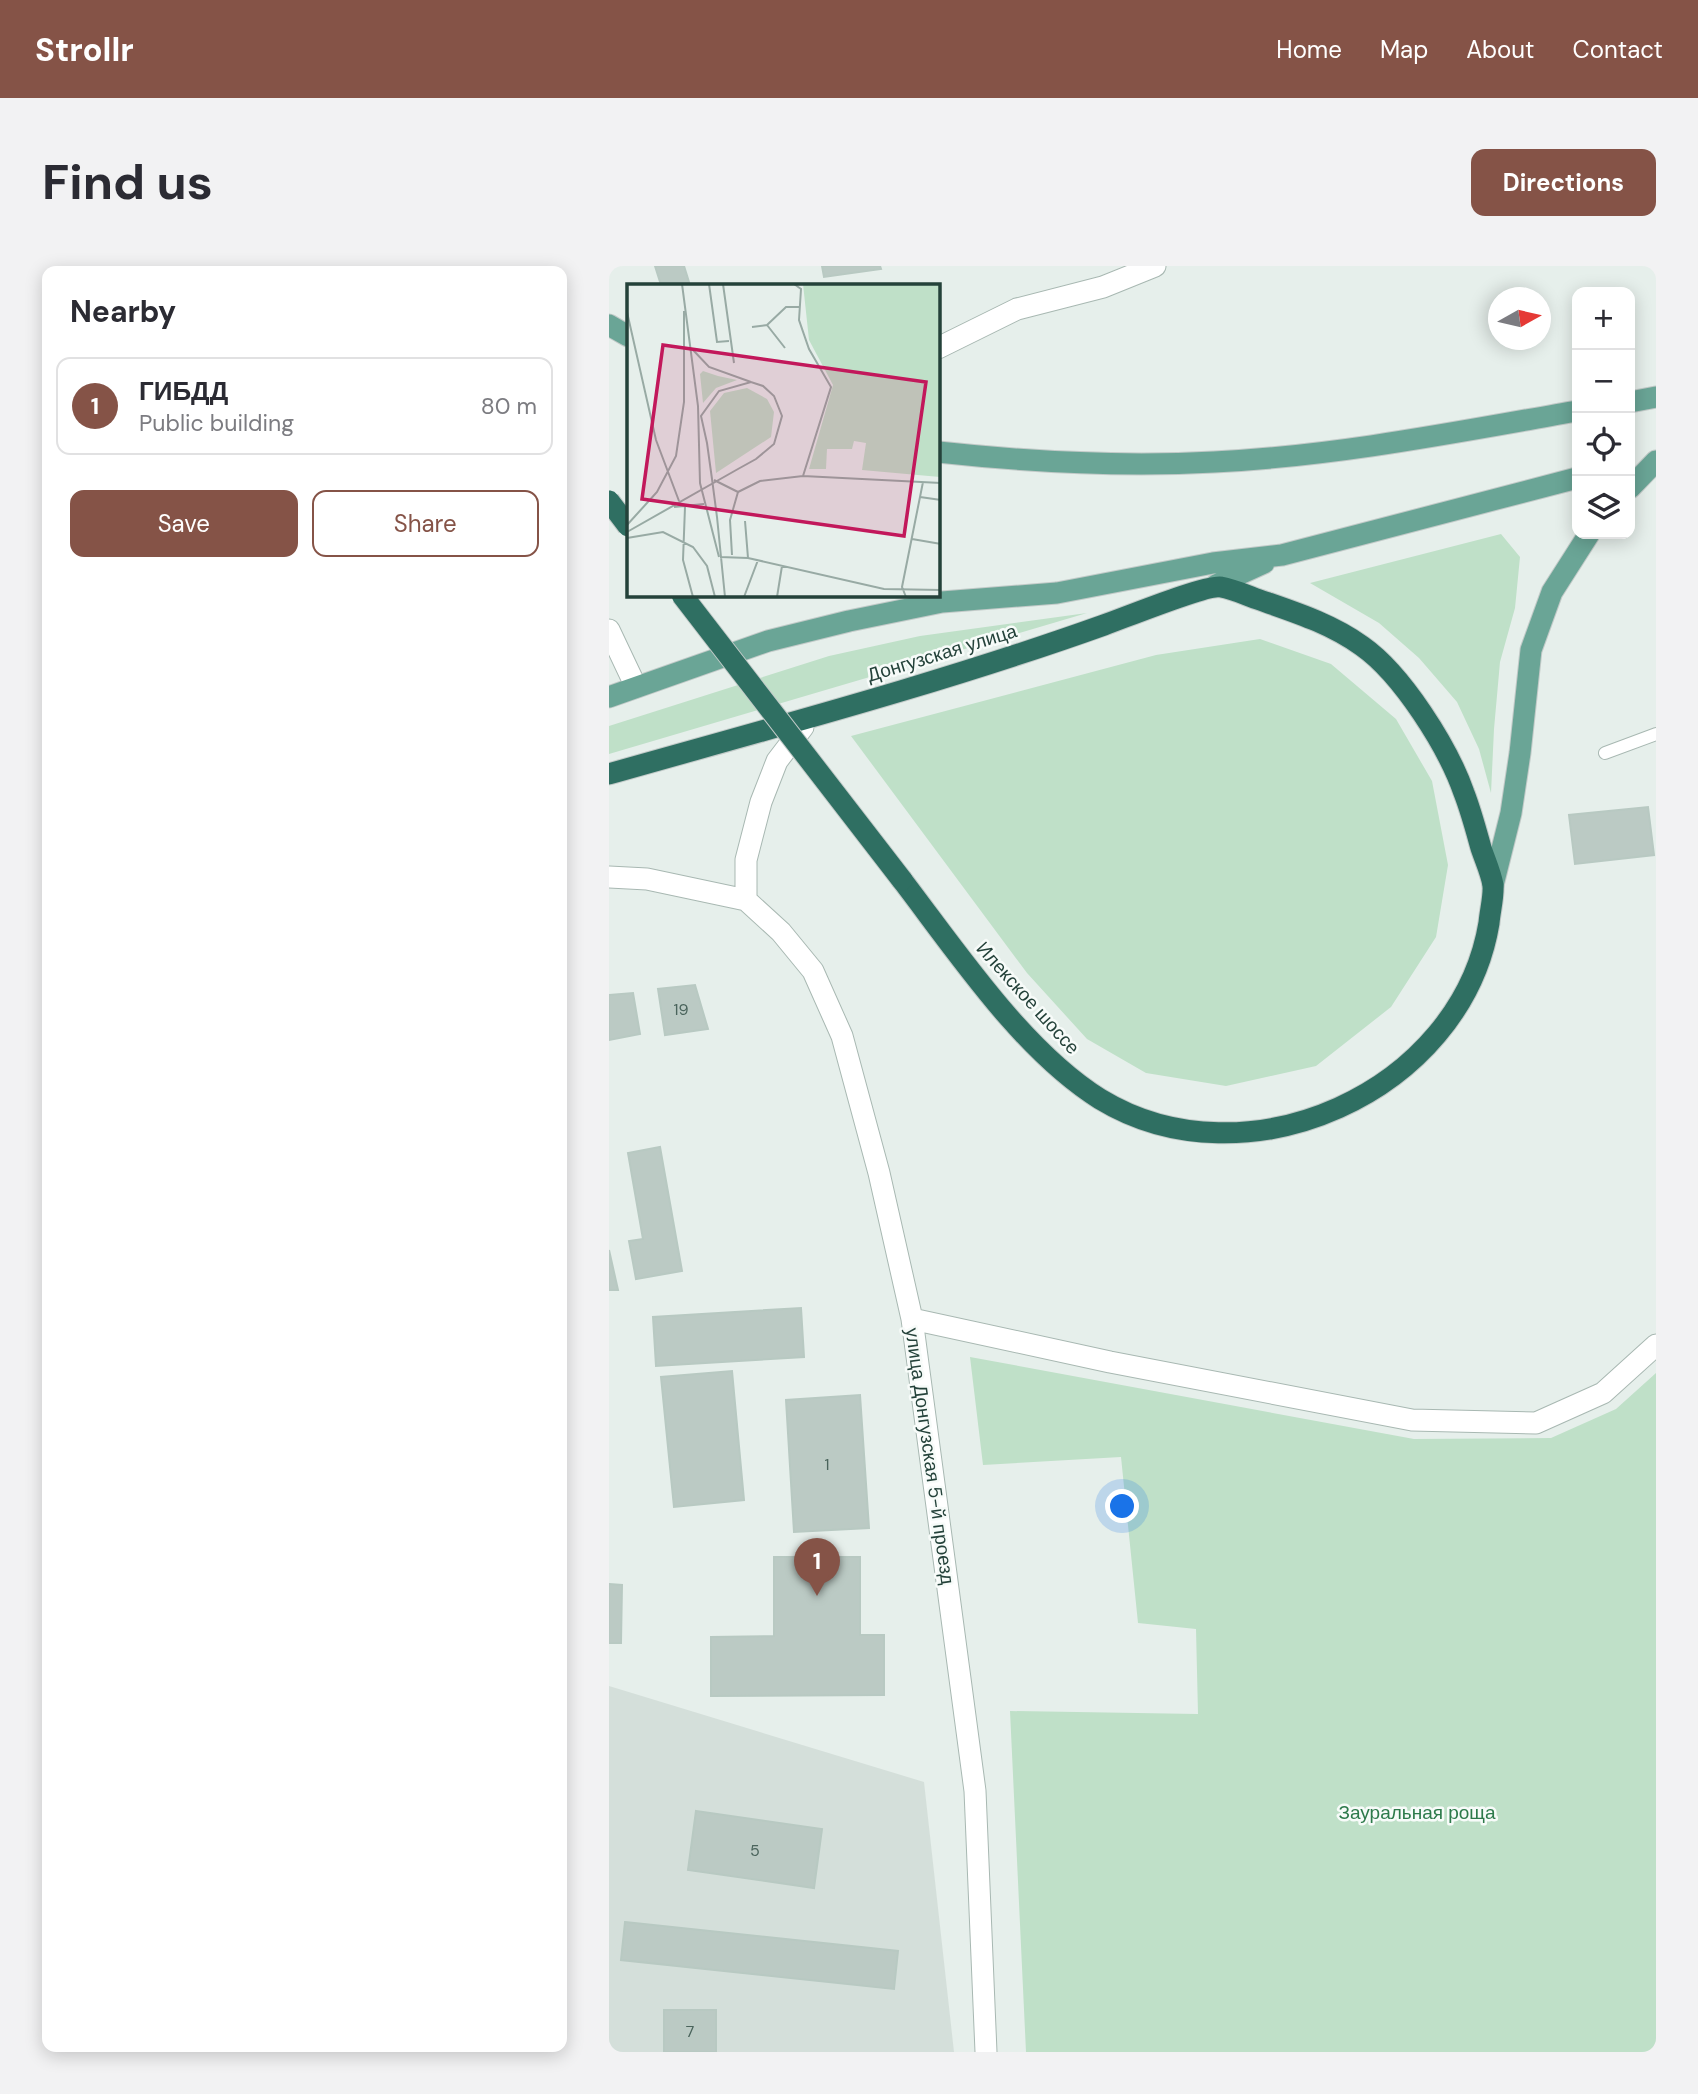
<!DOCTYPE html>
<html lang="en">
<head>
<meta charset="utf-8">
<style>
	body { margin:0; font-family:"DM Sans",sans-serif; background:#f2f2f3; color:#2b2b33 }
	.controls { position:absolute; right:21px; top:21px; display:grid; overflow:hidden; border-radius:14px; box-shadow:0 4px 18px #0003 }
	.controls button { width:63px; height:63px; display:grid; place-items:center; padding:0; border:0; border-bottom:2px solid #e1e1e2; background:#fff; color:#2b2b33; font:35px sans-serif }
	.compass { position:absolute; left:879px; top:21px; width:63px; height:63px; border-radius:50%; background:#fff; box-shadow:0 4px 18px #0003; rotate:82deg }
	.you { position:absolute; left:514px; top:1241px; width:24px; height:24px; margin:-18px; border:5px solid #fff; border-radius:50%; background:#1a73e8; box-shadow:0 0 0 10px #1a73e833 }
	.badge { display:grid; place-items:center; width:46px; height:46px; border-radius:50%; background:#855347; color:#fff; font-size:23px; font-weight:700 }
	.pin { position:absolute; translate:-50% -58px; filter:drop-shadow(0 2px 4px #0008) }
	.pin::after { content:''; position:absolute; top:37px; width:24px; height:21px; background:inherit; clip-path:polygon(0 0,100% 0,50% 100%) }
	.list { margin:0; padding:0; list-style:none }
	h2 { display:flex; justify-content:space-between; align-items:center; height:91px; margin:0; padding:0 28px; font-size:30px }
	h2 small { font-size:23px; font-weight:400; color:#7c7c81 }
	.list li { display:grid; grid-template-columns:46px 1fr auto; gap:21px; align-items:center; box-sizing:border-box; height:98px; margin:0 14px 14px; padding:0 14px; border:2px solid #e1e1e2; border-radius:14px }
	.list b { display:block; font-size:26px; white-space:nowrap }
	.list p { margin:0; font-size:23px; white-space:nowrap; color:#7c7c81 }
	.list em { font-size:23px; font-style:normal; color:#7c7c81 }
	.actions { display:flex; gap:14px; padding:21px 28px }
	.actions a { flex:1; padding:16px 0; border:2px solid #855347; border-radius:14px; text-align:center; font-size:24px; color:#855347 }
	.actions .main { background:#855347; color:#fff }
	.icon { flex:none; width:38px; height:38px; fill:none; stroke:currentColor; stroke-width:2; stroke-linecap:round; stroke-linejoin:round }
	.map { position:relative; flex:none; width:1047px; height:1786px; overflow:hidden; border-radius:14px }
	header { display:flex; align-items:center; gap:42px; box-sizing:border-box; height:98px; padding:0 35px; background:#855347; color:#fff }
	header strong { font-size:33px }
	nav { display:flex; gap:38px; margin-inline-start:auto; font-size:24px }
	.intro { display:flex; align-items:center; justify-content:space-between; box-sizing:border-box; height:168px; padding:0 42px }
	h1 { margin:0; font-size:49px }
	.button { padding:18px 32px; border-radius:14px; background:#855347; color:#fff; font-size:24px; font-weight:700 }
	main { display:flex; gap:42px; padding:0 42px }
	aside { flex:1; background:#fff; border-radius:14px; box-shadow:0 4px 18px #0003 }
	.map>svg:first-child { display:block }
</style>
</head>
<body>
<header>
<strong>Strollr</strong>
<nav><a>Home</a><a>Map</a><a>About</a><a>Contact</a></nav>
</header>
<div class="intro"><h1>Find us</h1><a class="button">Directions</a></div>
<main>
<aside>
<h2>Nearby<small></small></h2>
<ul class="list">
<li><span class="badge">1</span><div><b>ГИБДД</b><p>Public building</p></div><em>80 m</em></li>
</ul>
<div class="actions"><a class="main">Save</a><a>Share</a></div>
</aside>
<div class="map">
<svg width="1047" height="1786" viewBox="0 0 1047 1786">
	<rect width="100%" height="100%" fill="#e6efeb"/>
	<path fill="#d4dfda" d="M0,1420l315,96 30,270h-345z"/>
	<path fill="#bfe0c8" d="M892,268l19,23 -5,51 -15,54 -6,67 -3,64 -12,-44 -22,-47 -38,-44 -40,-35 -69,-40z
		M478,347l-478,141v-28l220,-70 91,-20z
		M651,373l71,25 65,55 36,62 16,84 -12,72 -45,70 -75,59 -90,20 -80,-13 -59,-34 -60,-66 -176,-237 305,-81z
		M361,1091l444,82 137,-1 65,-29 40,-36v679h-630l-16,-341 188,3 -2,-85 -58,-6 -17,-166 -138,8z"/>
	<path fill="#bbcac4" stroke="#b8c9c2" stroke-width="2" d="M46,0h29l5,16 -5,3h-23z
		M213,0h58l1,3 -57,8z
		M1039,541l6,48 -79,9 -6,-49z
		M86,719l13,44 -43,6 -7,-46z
		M24,727l7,41 -31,6v-45z
		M51,881l22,124 -46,8 -7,-38 14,-2 -15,-86z
		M0,984l9,40h-9z
		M192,1042l3,49 -148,9 -3,-49z
		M123,1105l12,129 -70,7 -13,-130z
		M251,1129l9,133 -75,4 -8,-132z
		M165,1291h86v78h24v60l-173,1v-59l63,-1z
		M0,1318l13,1 -1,58h-12z
		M87,1545l126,18 -8,59 -126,-18z
		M16,1656l273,29 -4,38 -273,-29z
		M55,1744h52v42h-52z"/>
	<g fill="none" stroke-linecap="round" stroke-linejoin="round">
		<defs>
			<path id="lane" d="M996,487l51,-19"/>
			<path id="street" d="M329,82l79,-39 86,-22 52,-21
				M0,364l27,57
				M0,611l38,2 99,21
				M137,634l35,32 32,39 29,65 37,137 33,146 63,472 11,261
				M137,634v-40l15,-58 16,-41 26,-34
				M303,1053l198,43 302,58 124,3 67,-30 53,-48"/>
			<path id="primary" d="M0,59l19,11
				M1021,136l26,-5
				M329,186c92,10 184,15 276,10 122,-6 243,-30 363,-51
				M1021,222l26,-27
				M607,319l48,-22
				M0,431l159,-56 81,-20 93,-19 115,-9 156,-30 69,-8 295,-77
				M884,619l18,-72 9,-60 11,-103 21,-58 37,-58"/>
			<path id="highway" d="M0,508c166,-47 333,-91 495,-149 20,-7 103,-41 117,-38 12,2 25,8 36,12 37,13 73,24 105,47 40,28 86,101 102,147 7,18 12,37 17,55 4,12 10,25 12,37 1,11 -3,26 -4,38 -28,169 -243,265 -389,176 -77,-48 -143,-147 -198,-219"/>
		</defs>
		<use href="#lane" stroke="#a8b8b2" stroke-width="14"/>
		<use href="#street" stroke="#a8b8b2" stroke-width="23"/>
		<use href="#primary" stroke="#c2cac8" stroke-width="23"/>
		<use href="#highway" stroke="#c2cac8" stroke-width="23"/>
		<use href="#lane" stroke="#fff" stroke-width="12"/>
		<use href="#street" stroke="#fff" stroke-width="21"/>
		<use href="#primary" stroke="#6aa596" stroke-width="21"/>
		<use href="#highway" stroke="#2f6f62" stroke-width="21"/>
		<defs>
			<path id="highway-bridge" d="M0,235l19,25
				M73,329l220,285"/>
		</defs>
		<use href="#highway-bridge" stroke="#c2cac8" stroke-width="23" stroke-linecap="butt"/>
		<use href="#highway-bridge" stroke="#2f6f62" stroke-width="21"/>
	</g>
	<g text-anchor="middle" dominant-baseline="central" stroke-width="5" stroke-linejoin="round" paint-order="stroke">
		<g font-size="16" fill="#4a645c">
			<text x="72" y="743">19</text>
			<text x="218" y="1198">1</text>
			<text x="146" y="1584">5</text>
			<text x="81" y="1765">7</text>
		</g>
		<g font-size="19" fill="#24423a" stroke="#f7fbf9">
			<text transform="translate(333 387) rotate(-17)">Донгузская улица</text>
			<text transform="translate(419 732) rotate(48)">Илекское шоссе</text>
			<text transform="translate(321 1190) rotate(82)">улица Донгузская 5-й проезд</text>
		</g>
		<g font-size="19" fill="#2d7a4b" stroke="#f7fbf9">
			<text x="808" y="1546">Зауральная роща</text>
		</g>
	</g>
	<g transform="translate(18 18)">
		<rect width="313" height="313" fill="#e6efeb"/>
		<path d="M176,0h137v193l-78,-7 4,-27 -12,-2 -2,8h-25l-1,20h-17l24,-84 -24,-45zM76,87l15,5 19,4 -21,8 -13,15 -3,-29zM120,104l20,11 7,13 -3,25 -55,36 -6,-62 14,-18z" fill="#bfe0c8"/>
		<path fill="none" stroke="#98aaa4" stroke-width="2" d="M55,0l16,122 2,77 19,74M82,0l8,58 12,-1M96,0l11,79M167,0l7,5 -2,31 10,29 22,38 -28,89M0,28l29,128 23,61M140,41l18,23M125,43l15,-2 19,-18h14M66,66l16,17 42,15M87,196l24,12M111,208l22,-11 43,-5 138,7M293,213l21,3M47,223l30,-3M58,223l-2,53 10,37M118,237l3,37M0,241l30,-33 19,-36 8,-54v-91M0,248l111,-63 18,-10 18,-15 8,-28 -8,-20 -11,-10 -12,-4 -32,9 -18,25 6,27 5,36 5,38 8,80M0,254l36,-6 30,15 14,19 8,31M285,255l29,5M105,271l-2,-35 8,-28M93,273l28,1 136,31 57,1M117,313l14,-37M150,313l5,-31M279,313l-4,-10 21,-105"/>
		<path fill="#c2185b" fill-opacity="0.15" stroke="#c2185b" stroke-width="3.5" d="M36,61l263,37 -22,154 -262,-37z"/>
		<rect width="313" height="313" fill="none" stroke="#24423a" stroke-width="3.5"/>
	</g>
</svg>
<div class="controls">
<button>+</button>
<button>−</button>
<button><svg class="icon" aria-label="locate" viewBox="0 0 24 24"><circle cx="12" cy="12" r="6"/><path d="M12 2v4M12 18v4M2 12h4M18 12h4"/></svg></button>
<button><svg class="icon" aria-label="layers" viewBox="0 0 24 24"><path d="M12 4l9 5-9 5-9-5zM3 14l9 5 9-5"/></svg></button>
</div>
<svg class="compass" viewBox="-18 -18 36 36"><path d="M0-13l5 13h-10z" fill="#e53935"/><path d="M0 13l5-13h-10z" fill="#7c7c81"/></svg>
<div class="you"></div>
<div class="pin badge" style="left:208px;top:1330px">1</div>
</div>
</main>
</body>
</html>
